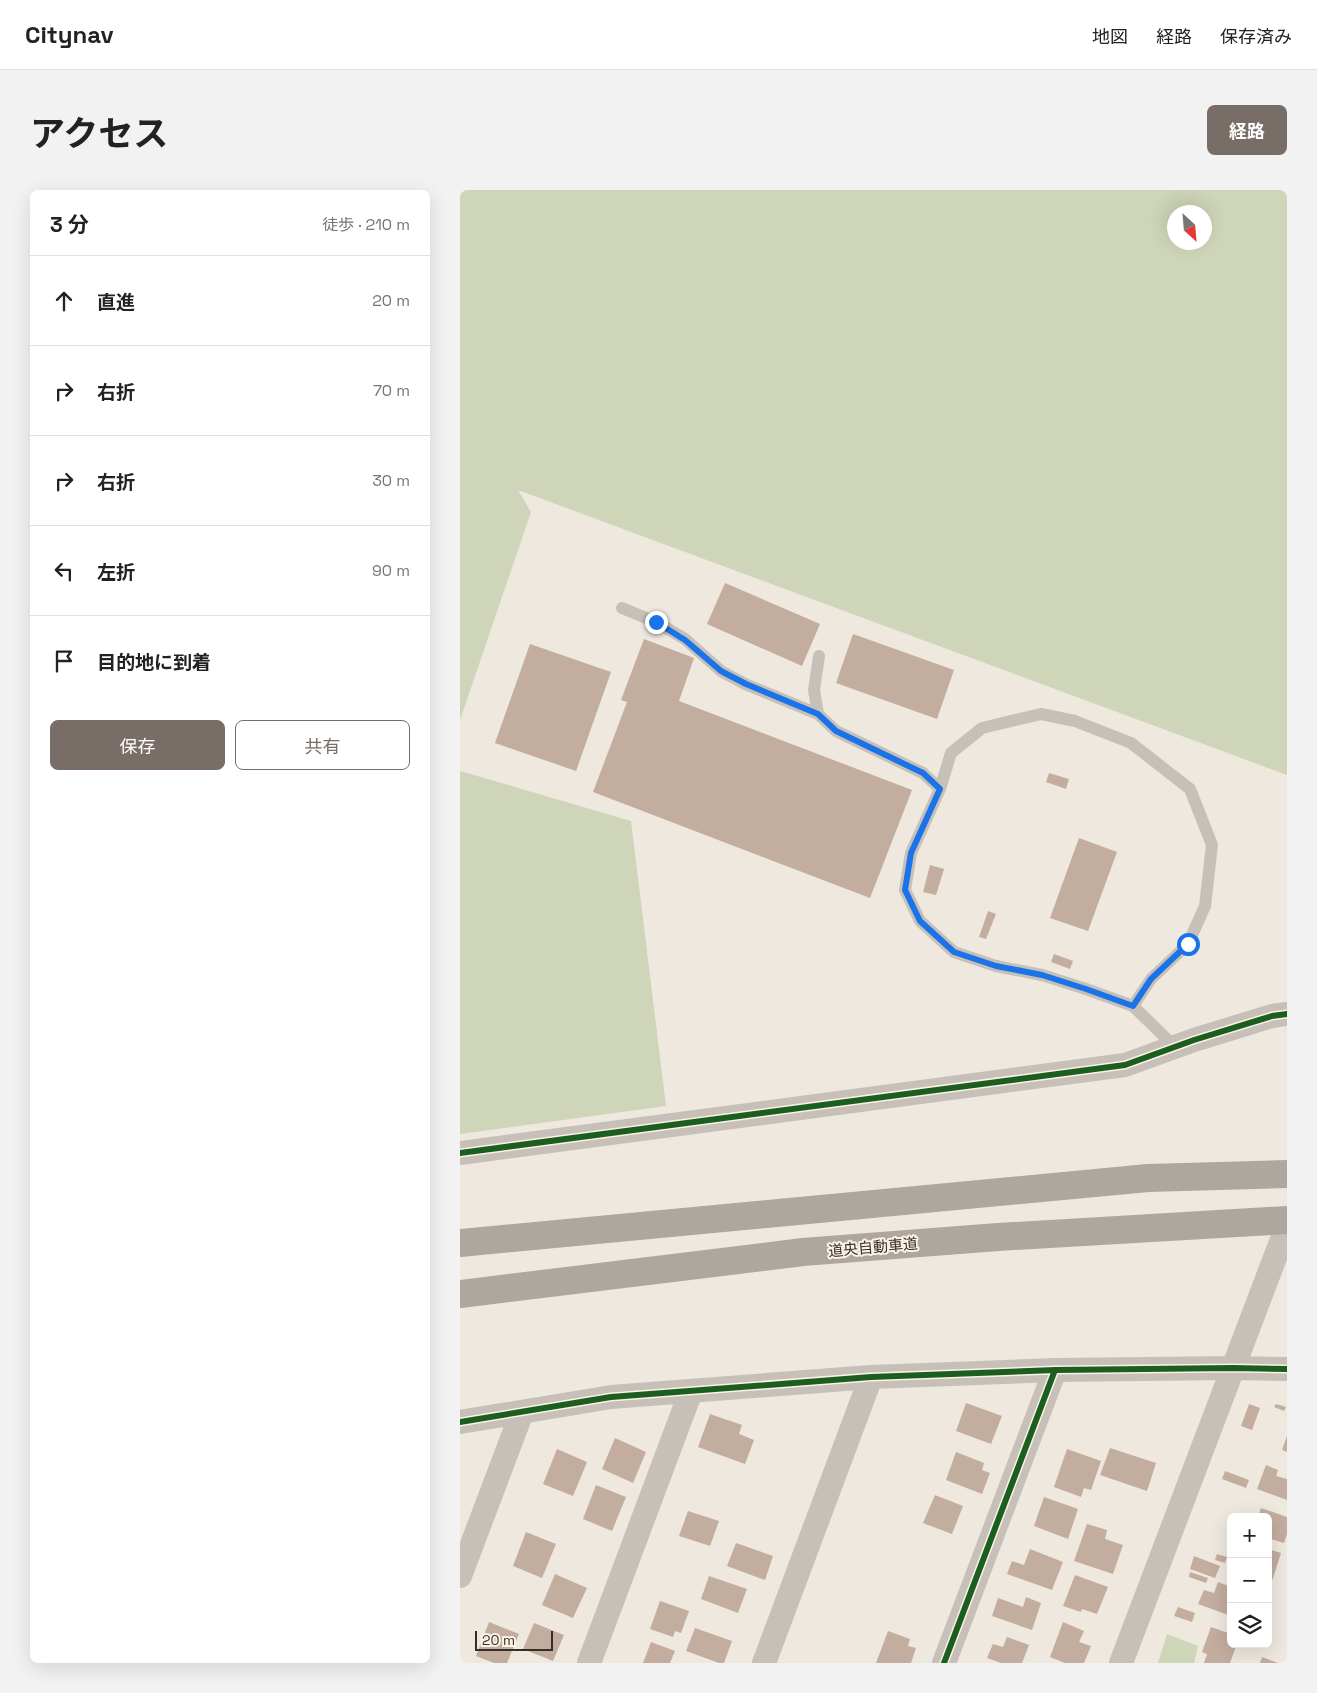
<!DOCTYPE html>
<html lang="ja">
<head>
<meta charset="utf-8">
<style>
	body { margin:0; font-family:"Space Grotesk","Noto Sans JP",sans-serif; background:#f2f2f2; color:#222 }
	.controls { position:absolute; right:15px; bottom:15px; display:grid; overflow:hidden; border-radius:8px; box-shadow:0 5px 20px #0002 }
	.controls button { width:45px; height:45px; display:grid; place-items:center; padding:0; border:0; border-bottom:1px solid #e0e0e0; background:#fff; color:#222; font:25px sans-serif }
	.compass { position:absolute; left:707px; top:15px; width:45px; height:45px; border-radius:50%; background:#fff; box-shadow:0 5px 20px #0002; rotate:154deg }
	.scale { position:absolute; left:15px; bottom:12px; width:78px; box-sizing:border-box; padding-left:5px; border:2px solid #382d26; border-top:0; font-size:14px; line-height:18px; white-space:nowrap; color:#382d26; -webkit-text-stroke:4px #fbf3e6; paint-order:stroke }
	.stop { position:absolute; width:15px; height:15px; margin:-11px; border:4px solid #1a73e8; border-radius:50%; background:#fff }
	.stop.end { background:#1a73e8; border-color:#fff; box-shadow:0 1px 5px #0008 }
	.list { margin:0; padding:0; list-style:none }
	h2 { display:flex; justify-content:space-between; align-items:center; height:65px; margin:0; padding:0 20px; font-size:21px }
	h2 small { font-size:16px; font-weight:400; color:#767676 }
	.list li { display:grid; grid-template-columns:32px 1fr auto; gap:15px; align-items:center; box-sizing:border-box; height:90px; padding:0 20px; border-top:1px solid #e0e0e0 }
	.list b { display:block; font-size:19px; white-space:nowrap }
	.list em { font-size:16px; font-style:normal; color:#767676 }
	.actions { display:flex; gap:10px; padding:15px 20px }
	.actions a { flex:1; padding:11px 0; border:1px solid #786e67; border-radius:8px; text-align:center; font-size:18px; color:#786e67 }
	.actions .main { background:#786e67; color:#fff }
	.icon { flex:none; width:28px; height:28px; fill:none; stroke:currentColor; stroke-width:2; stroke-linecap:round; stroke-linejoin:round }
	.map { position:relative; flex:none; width:827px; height:1473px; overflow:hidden; border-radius:8px }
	header { display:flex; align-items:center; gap:30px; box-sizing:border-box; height:70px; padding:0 25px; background:#fff; border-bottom:1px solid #e0e0e0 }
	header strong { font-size:24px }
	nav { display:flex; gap:28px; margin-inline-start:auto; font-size:18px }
	.intro { display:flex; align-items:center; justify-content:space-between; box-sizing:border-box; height:120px; padding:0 30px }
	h1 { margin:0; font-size:35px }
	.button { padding:12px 22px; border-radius:8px; background:#786e67; color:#fff; font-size:18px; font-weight:700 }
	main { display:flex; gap:30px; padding:0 30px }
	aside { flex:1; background:#fff; border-radius:8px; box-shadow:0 5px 20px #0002 }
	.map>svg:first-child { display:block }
</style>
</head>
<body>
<header>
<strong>Citynav</strong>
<nav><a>地図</a><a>経路</a><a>保存済み</a></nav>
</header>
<div class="intro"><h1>アクセス</h1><a class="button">経路</a></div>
<main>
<aside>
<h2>3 分<small>徒歩 · 210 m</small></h2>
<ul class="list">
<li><svg class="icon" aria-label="ahead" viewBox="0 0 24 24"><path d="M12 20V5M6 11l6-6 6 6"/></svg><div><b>直進</b></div><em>20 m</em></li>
<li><svg class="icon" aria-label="right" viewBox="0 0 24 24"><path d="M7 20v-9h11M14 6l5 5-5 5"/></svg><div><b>右折</b></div><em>70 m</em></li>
<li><svg class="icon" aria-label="right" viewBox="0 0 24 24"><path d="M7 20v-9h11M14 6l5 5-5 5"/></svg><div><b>右折</b></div><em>30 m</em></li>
<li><svg class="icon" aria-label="left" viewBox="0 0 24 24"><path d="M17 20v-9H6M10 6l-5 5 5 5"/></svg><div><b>左折</b></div><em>90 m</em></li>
<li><svg class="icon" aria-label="arrive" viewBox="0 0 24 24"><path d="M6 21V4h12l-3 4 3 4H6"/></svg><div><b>目的地に到着</b></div></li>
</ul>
<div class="actions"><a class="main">保存</a><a>共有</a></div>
</aside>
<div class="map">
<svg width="827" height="1473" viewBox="0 0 827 1473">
	<rect width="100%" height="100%" fill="#eee8df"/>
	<path fill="#ced5b8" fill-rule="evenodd" d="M0,0h827v585l-769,-285 13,22 -71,208zM714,22h30v30h-30z
		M0,581l171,50 35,285 -206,28z
		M707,1444l31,12 -4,17h-36z"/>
	<path fill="#c3ad9f" d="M265,393l95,41 -18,42 -95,-42z
		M393,444l101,36 -17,49 -101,-36z
		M184,449l50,19 -15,43 233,89 -42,108 -277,-106 34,-90 -6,-2z
		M70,454l81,28 -35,99 -81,-28z
		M589,583l20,6 -3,10 -20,-7z
		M619,648l38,14 -29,79 -38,-13z
		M470,675l14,4 -8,26 -13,-3z
		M528,721l8,3 -10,25 -7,-2z
		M594,764l19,7 -3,8 -19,-7z
		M506,1213l36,13 -11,28 -35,-13z
		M789,1214l11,4 -8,22 -11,-4z
		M816,1214l10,3 -2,4 -10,-4z
		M250,1224l32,11 -3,9 15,6 -9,24 -47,-17z
		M827,1246v16l-5,-2z
		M155,1248l31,14 -13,31 -31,-14z
		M650,1258l46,15 -9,28 -47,-16z
		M97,1259l30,13 -14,34 -30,-12z
		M607,1259l34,12 -10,29 -7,-2 -3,9 -27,-10z
		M496,1262l28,11 -2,7 8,3 -8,21 -36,-14z
		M806,1275l12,5 -2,6 11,3v21l-30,-11z
		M765,1281l24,9 -3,8 -24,-9z
		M136,1295l30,12 -14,34 -29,-12z
		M475,1305l28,11 -11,28 -29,-11z
		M584,1307l34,12 -10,30 -34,-13z
		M801,1318l26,9v17l-3,9 -16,-5v-21h-10z
		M228,1321l31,10 -9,25 -31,-10z
		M627,1334l20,6 -2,9 18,6 -10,29 -39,-13z
		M66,1342l30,12 -14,34 -29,-12z
		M276,1353l37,13 -8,24 -38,-14z
		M570,1359l33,13 -11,28 -45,-16 5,-13 12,4z
		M808,1359l13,4 -9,28 -4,-1z
		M757,1364l10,3 -2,6 -10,-3z
		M734,1366l26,10 -5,12 -25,-9z
		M730,1382l18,6 -2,5 -17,-6z
		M95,1384l32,14 -14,30 -31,-13z
		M615,1385l33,12 -11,27 -15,-5 -1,3 -18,-6z
		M249,1386l38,13 -9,24 -37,-14z
		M758,1392l13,5v29l-33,-12 6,-14 10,3z
		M566,1407l15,6 -9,27 -40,-14 6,-18 25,9z
		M200,1411l29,10 -8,22 -6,-2 -2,6 -23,-8z
		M718,1417l17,6 -3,9 -18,-6z
		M29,1432l30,12 -12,29h-13l-18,-7z
		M603,1432l21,9 -5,11 12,4 -7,17h-19l-15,-6z
		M74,1433l30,12 -11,26 -30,-12z
		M751,1437l20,7v10h6l-7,19h-26l3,-9 -5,-2z
		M235,1438l37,13 -8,22h-5l-33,-12z
		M428,1441l22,8 -2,7 8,2 -5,15h-35z
		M547,1447l22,8 -7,18h-21l-14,-5 6,-14 10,3z
		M191,1452l24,9 -5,12h-27z
		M802,1467l16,6h-18z"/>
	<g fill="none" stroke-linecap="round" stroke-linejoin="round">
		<path stroke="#c7c0b8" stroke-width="12" d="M162,418l34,14 29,17 36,32 24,13 73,30
			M359,466l-5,34 4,24 18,17 87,42 17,16
			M673,816l18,-27 37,-35 17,-38 7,-61 -22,-56 -59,-46 -56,-22 -34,-7 -59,14 -31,25 -11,36 -29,64 -6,37 15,31 34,31 42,14 46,9 44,14 47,17 42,41"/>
		<path stroke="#c7c0b8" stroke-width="24" d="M0,963l665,-88 69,-25 78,-24 15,-2
			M0,1232l151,-25 260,-20 184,-7 178,-2 54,1
			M0,1386l62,-164
			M129,1473l102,-272
			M304,1473l107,-286
			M484,1473l111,-293
			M661,1473l166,-437"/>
		<path stroke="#ada79f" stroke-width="28" d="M0,1053l688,-65 139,-4
			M0,1104l343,-42 195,-15 289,-17"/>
		<defs>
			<path id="cycleway" d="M0,963l665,-88 69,-25 78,-24 15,-2
				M0,1232l151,-25 260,-20 184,-7 178,-2 54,1
				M484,1473l111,-293"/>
		</defs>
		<use href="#cycleway" stroke="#fbf3e6" stroke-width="9"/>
		<use href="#cycleway" stroke="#1b5e20" stroke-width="6"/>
	</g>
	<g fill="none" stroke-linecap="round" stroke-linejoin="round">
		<path stroke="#1a73e8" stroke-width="6" d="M196,432l29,18 36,31 25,13 72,30 18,17 87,42 17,16 -29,64 -6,37 15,31 34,31 42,14 46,9 44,14 47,17 18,-27 37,-35"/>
	</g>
	<g text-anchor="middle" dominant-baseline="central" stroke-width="4" stroke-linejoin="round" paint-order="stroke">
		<g font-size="15" fill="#382d26" stroke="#fbf3e6">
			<text transform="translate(413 1057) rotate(-5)">道央自動車道</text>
		</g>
	</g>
</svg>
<div class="controls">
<button>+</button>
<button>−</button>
<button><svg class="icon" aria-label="layers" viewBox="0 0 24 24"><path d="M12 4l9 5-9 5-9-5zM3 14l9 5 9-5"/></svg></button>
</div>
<svg class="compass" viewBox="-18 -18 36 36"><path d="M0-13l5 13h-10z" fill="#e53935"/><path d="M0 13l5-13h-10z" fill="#767676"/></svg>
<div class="scale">20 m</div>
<div class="stop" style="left:728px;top:754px"></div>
<div class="stop end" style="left:196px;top:432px"></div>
</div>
</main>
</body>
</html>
